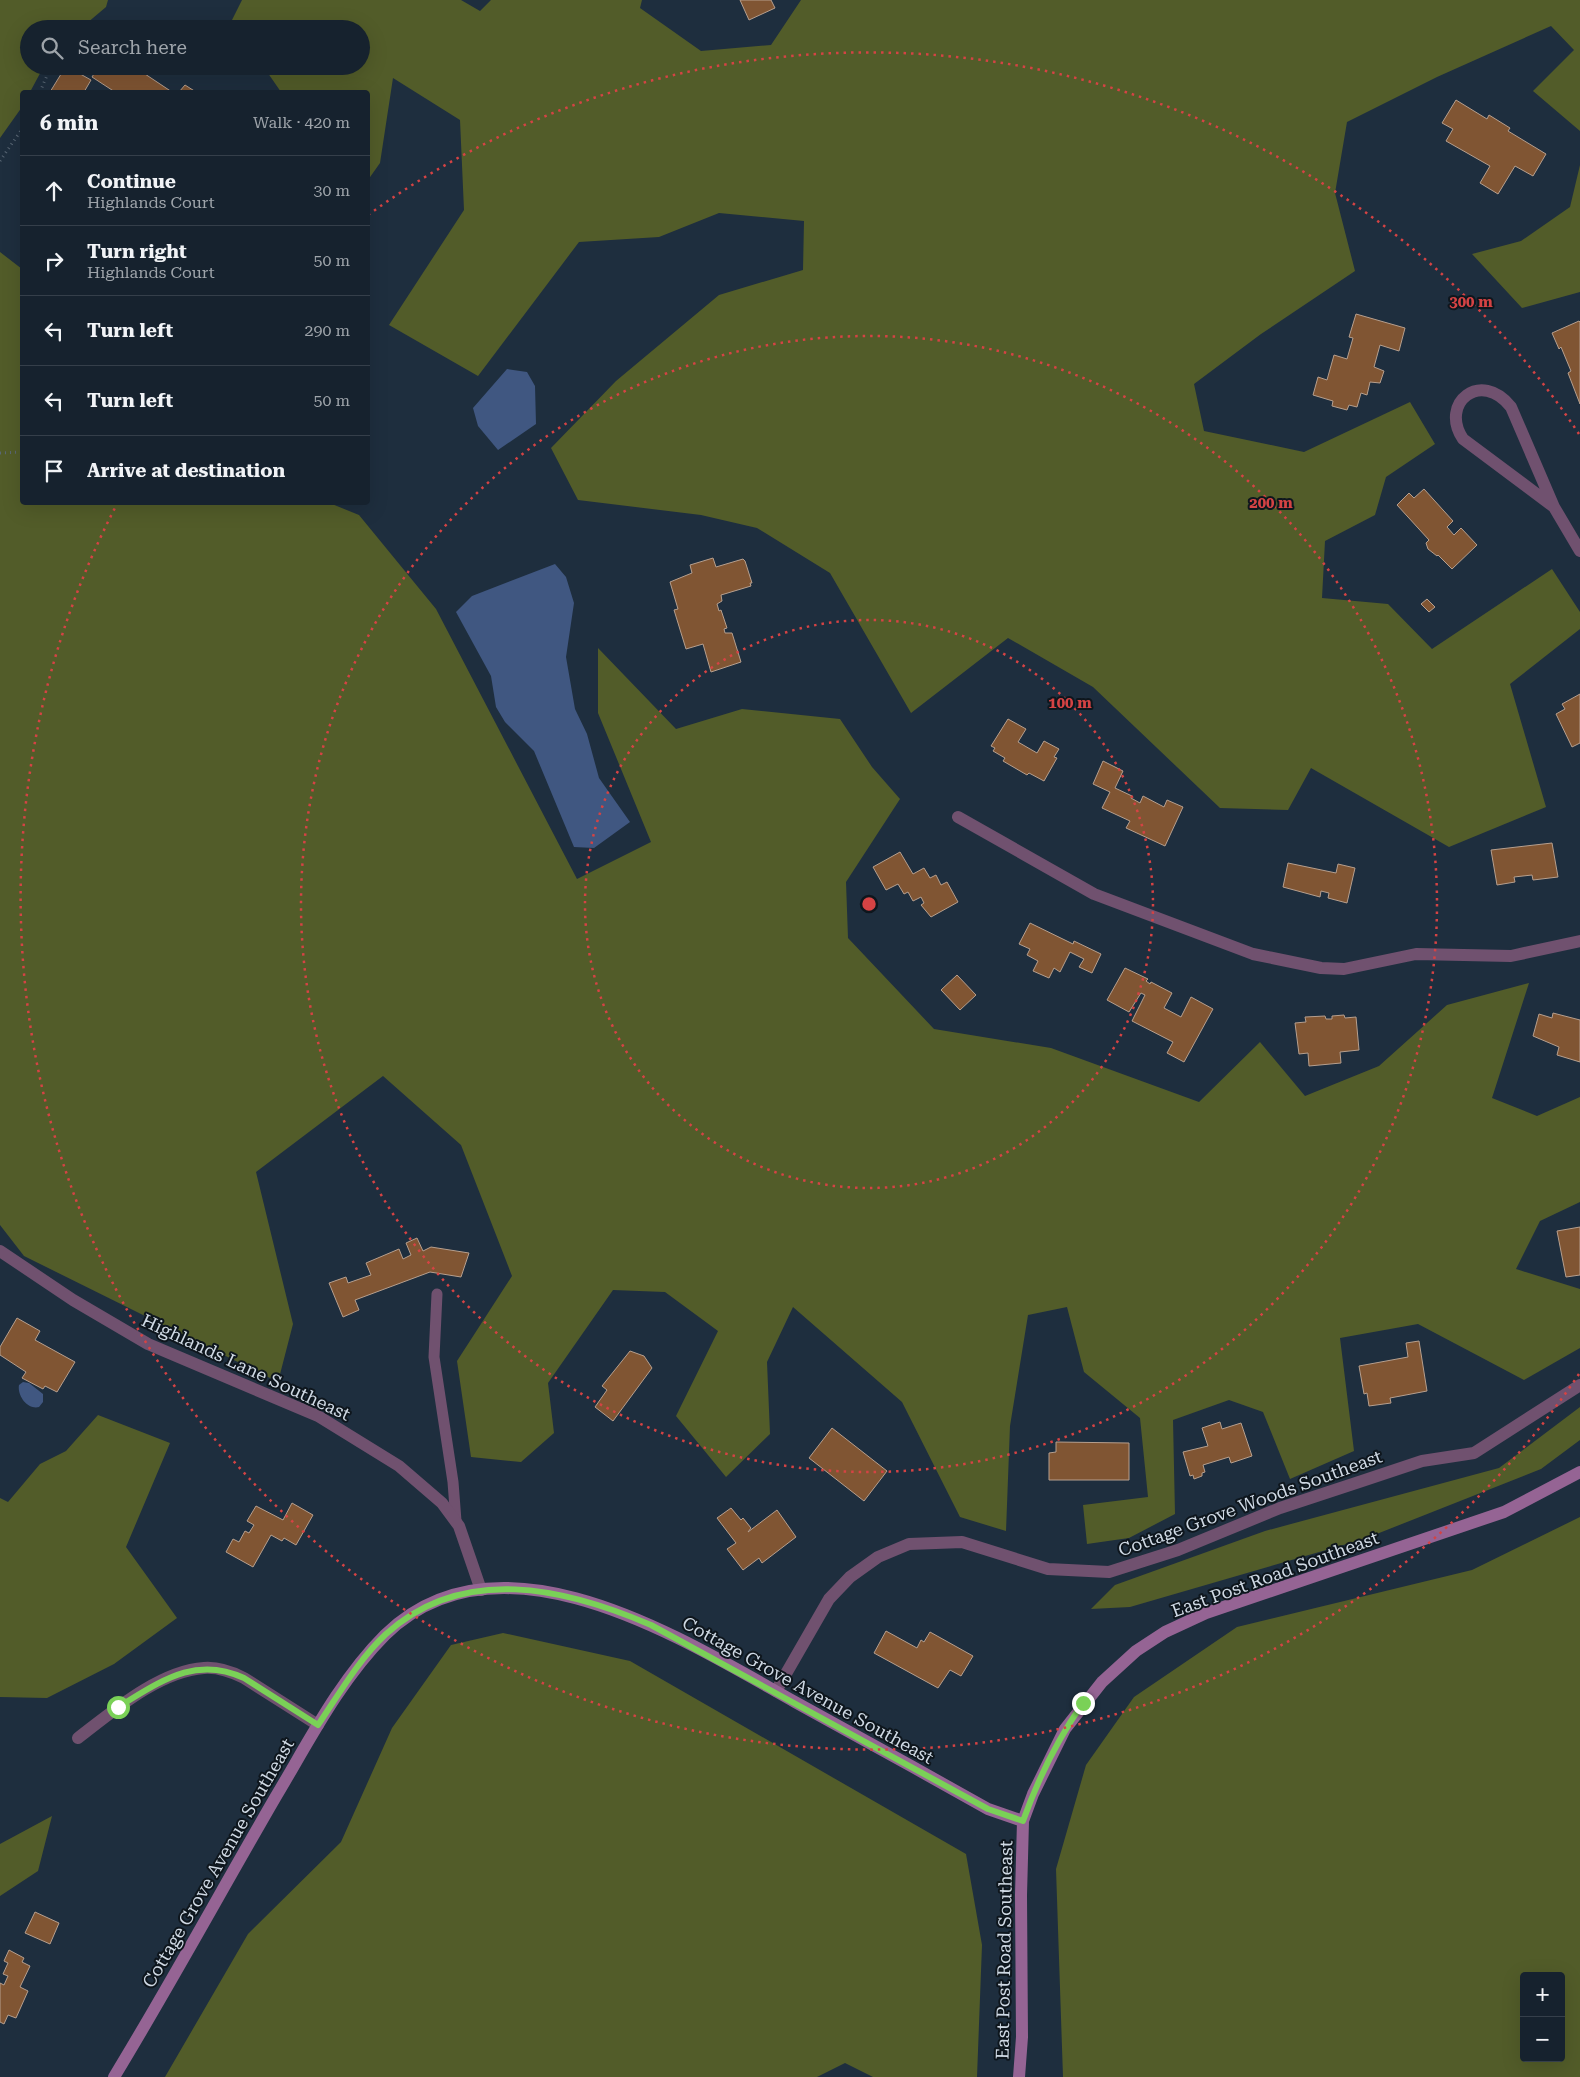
<!DOCTYPE html>
<html lang="en">
<head>
<meta charset="utf-8">
<style>
	body { margin:0; font-family:"Roboto Serif",serif; background:#232f3a; color:#f1f3f6 }
	.controls { position:absolute; right:15px; bottom:15px; display:grid; overflow:hidden; border-radius:5px; box-shadow:0 5px 20px #0002 }
	.controls button { width:45px; height:45px; display:grid; place-items:center; padding:0; border:0; border-bottom:1px solid #353f4a; background:#16222e; color:#f1f3f6; font:25px sans-serif }
	.stop { position:absolute; width:15px; height:15px; margin:-11px; border:4px solid #7ad157; border-radius:50%; background:#fff }
	.stop.end { background:#7ad157; border-color:#fff; box-shadow:0 1px 5px #0008 }
	.list { margin:0; padding:0; list-style:none }
	h2 { display:flex; justify-content:space-between; align-items:center; height:65px; margin:0; padding:0 20px; font-size:21px }
	h2 small { font-size:16px; font-weight:400; color:#9ea4aa }
	.list li { display:grid; grid-template-columns:32px 1fr auto; gap:15px; align-items:center; box-sizing:border-box; height:70px; padding:0 20px; border-top:1px solid #353f4a }
	.list b { display:block; font-size:19px; white-space:nowrap }
	.list p { margin:0; font-size:16px; white-space:nowrap; color:#9ea4aa }
	.list em { font-size:16px; font-style:normal; color:#9ea4aa }
	.icon { flex:none; width:28px; height:28px; fill:none; stroke:currentColor; stroke-width:2; stroke-linecap:round; stroke-linejoin:round }
	.map { position:relative; flex:none; width:1580px; height:2077px; overflow:hidden }
	.search { position:absolute; background:#16222e; box-shadow:0 5px 20px #0002; left:20px; top:20px; width:350px; height:55px; display:flex; align-items:center; gap:12px; box-sizing:border-box; padding:0 18px; border-radius:28px; color:#9ea4aa; font-size:19px }
	.panel { position:absolute; background:#16222e; box-shadow:0 5px 20px #0002; left:20px; top:90px; width:350px; height:415px; border-radius:5px }
	.map>svg:first-child { display:block }
</style>
</head>
<body>
<div class="map">
<svg width="1580" height="2077" viewBox="0 0 1580 2077">
	<rect width="100%" height="100%" fill="#1e2e3e"/>
	<path fill="#525c29" fill-rule="evenodd" d="M0,0h108l-2,7 -26,22h-51v37h15l-14,26h-8v15l-22,31z
		M242,0h219l19,11 11,-11h151l-2,8 61,43 70,-6 30,-45h779v131l-47,-40 41,-41 -23,-24 -114,51 -90,45 -12,71 20,78 -94,63 -67,50 10,47 100,21 106,-50 25,42 -49,33 -11,38 -50,26 -3,57 66,6 44,45 120,-80 28,43v17l-70,55 36,123 -97,40 -138,-79 -23,42 -68,-2 -127,-121 -85,-49 -97,75 -81,-140 -73,-45 -56,-13 -123,-15 -27,-52 65,-67 103,-86 84,-25 1,-49 -85,-8 -60,24 -80,5 -101,134 -89,-51 75,-115 -4,-90 -67,-42 -13,85 -12,17v-88h-87l-18,-26h98v-37h-123l-6,-9z
		M1580,165v127l-58,16 -50,-54 49,-13 49,-34z
		M0,252l22,17v233h305l32,13 77,94 141,270 74,-37 -53,-129v-65l78,81 66,-20 98,10 32,48 28,32 -54,83 2,56 86,91 117,19 148,54 61,-60 45,54 74,-30 68,-61 82,-22 -37,115 45,18 43,-19v105l-40,19 -24,48 64,20v59l-56,32 -106,-56 -78,14 14,113 -64,28 -27,-67 -34,-12 -56,20 2,94 -46,24 -42,6 -4,-39 65,-8 -8,-79 -56,-46 -17,-65 -39,8 -18,111 -4,105 -46,-14 -58,-115 -109,-95 -26,55 3,72 -44,43 -50,-61 42,-85 -53,-39 -52,-2 -65,93 6,50 -33,29 -50,-5 -14,-96 55,-85 -51,-131 -78,-69 -127,96 37,152 -15,58 -254,-126 -24,-31z
		M1580,1407v33l-39,29 -177,70 -234,68 -39,2 24,-24 150,-54 234,-63z
		M98,1415l72,28 -44,104 51,71 -63,46 -67,34 -47,-1v-199l8,4 32,-38 26,-13z
		M1580,1517v560h-517l-7,-208 30,-104 48,-68 103,-70 235,-57zM1524,1976h37v82h-37z
		M503,1633l127,28 336,193 16,91 -5,132h-104l-28,-14 -28,14h-652l83,-143 93,-92 51,-114 59,-83z
		M52,1816l-14,55 -38,25v-52z"/>
	<path fill="#405781" d="M507,369l20,3 8,14 1,38 -38,26 -20,-24 -5,-18z
		M555,564l11,13 8,26 -8,54 9,52 12,25 12,44 31,44 -36,26 -20,-1 -40,-96 -29,-29 -9,-15 -5,-31 -35,-64 16,-16z
		M23,1382l6,1 14,11v8l-4,5c-11,3 -22,-11 -20,-22z"/>
	<path fill="#805533" stroke="#b69f8e" d="M740,0h31l4,8 -26,12z
		M66,66l25,14 -7,12h-34z
		M99,66h34l39,26h-57l-23,-15z
		M185,85l11,7h-17z
		M1456,100l31,19 2,-4 21,13 -2,3 38,23 -13,22 -18,-10 -17,28 -18,-11 10,-17 -44,-25 7,-12 -11,-6z
		M1356,314l49,14 -6,23 -19,-6 -6,22 10,4 -4,12 -10,-1 -3,13 -6,-2 -4,14 -8,-2 -2,5 -15,-4 1,-5 -20,-6 5,-18 9,3 7,-25 13,4 6,-21 -4,-1z
		M1579,321l1,1v82l-12,-31 3,-2 -10,-24 -2,2 -7,-16z
		M1424,489l29,32 -6,6 7,8 7,-7 16,17 -25,24 -14,-14 -1,1 -9,-7 -2,-6 3,-3 -32,-35 12,-12 5,5z
		M713,558l3,9 27,-8 2,2 7,22h-2l1,3 -30,9 1,6 -5,3 2,7 2,-1 6,18 -3,1 1,4h7l9,29 -30,10 -8,-28 -17,5 -12,-39 4,-1 -8,-27 22,-9 -2,-8z
		M1427,599l8,8 -6,5 -8,-8z
		M1580,694v49l-8,4 -16,-33 9,-5 -3,-5z
		M1008,719l18,10 -8,13 19,11 7,-12 15,8 -5,8 3,1 -13,23 -15,-8 -2,2 -24,-14 2,-3 -12,-7 2,-3 -4,-2z
		M1103,761l20,10 -8,17 17,8 -1,2 9,5 3,-7 21,11 3,-7 16,7 -18,39 -39,-18 4,-7 -28,-13 8,-16 -17,-8z
		M1552,843l6,34 -25,3 -1,-5 -18,2 1,5 -18,3 -6,-35z
		M900,852l13,22 11,-6 6,10 6,-3 5,10 6,-3 11,20 -27,15 -10,-12 3,-2 -3,-6 -8,4 -5,-9 -4,2 -6,-10 -12,6 -13,-23z
		M1288,863l48,10 2,-9 17,4 -8,35 -19,-5 1,-5 -8,-2 -1,6 -37,-10z
		M1030,923l43,21 1,-3 27,13 -9,19 -13,-6 5,-8 -14,-7 -10,20 -6,-4 -5,10 -16,-7 5,-10 -11,-6 3,-6 -11,-5z
		M1125,968l23,11 -2,2 4,3 1,-2 21,11 -8,15 17,9 10,-20 22,12 -29,53 -17,-9 6,-11 -41,-21 13,-26 -4,-2 -12,19 -22,-12z
		M957,975l19,20 -16,15 -19,-20z
		M1553,1013l27,7v42l-23,-7 2,-8 -26,-11 6,-22 13,4z
		M1344,1015l1,3 11,-1 3,33 -19,2 1,11 -32,3 -1,-13 -9,1 -4,-31 11,-1 -1,-5 20,-1 1,3h6v-3z
		M1580,1227v48l-14,2 -9,-46z
		M417,1238l6,13 8,-4 38,6 -8,24 -31,-5 -75,28 4,10 -16,7 -14,-34 17,-6 2,6 23,-8 -5,-12 33,-14 4,10 8,-4 -5,-12z
		M17,1318l23,13 -5,9 40,22 -18,30 -12,-6 -2,3 -21,-11 4,-6 -26,-17v-8z
		M1419,1341l8,50 -37,7 1,5 -22,3 -2,-13 -3,1 -5,-28 49,-9 -2,-14z
		M630,1351l14,5 8,12 -39,53 -18,-14 12,-17 -5,-4z
		M1220,1422l2,7 19,-6 11,33 -21,7 -2,-6 -26,8 2,7 -3,1v3l-8,3 -1,-4 -3,1 -7,-24 25,-6 -6,-18z
		M832,1428l55,43 -23,30 -55,-43z
		M1056,1442l73,1v37h-80v-27l7,-1z
		M292,1503l21,12 -17,30 -12,-7 -2,3 -11,-6 -18,32 -27,-15 7,-13 6,3 6,-11 4,2 5,-8 -7,-4 9,-15 27,14z
		M731,1508l10,12 2,-2 8,10 -3,4 29,-22 19,27 -34,26 -3,-5 -16,12 -16,-21 9,-6 -19,-25z
		M886,1631l31,17 4,-8 3,2 6,-10 43,24 -12,20 -11,-6 -12,18 -64,-35z
		M35,1912l24,11 -9,21 -25,-11z
		M9,1950l15,8 -2,4 8,4 -10,21 8,4 -12,27 -8,-3 -4,9 -4,-2v-39l4,2 4,-9 -5,-2 5,-11 -4,-2z"/>
	<g fill="none" stroke-linecap="round" stroke-linejoin="round">
		<path stroke="#5a6876" stroke-width="3" stroke-dasharray="1 4" stroke-linecap="butt" d="M88,29l5,-5 26,4
			M40,92l11,-26
			M0,161l22,-32
			M0,453l22,-1"/>
		<path stroke="#70516f" stroke-width="11" d="M437,1294l-3,63 19,125 3,39"/>
		<path stroke="#70516f" stroke-width="12" d="M1554,507l-91,-68c-24,-36 18,-70 48,-32l43,100 26,44
			M958,817l136,77 159,60 68,14 23,1 72,-15 95,2 69,-15
			M0,1251l73,49 75,44 170,72 81,50 43,37 17,23 22,64
			M776,1691l53,-92 21,-22 28,-20 31,-13 53,-2 86,27 61,3 69,-22 102,-42 82,-27 60,-20 52,-8 106,-68
			M78,1738c34,-26 81,-67 126,-70 13,-1 28,4 40,10l74,47"/>
		<path stroke="#956494" stroke-width="12" d="M114,2077c56,-92 107,-186 161,-279 33,-55 64,-117 110,-163 115,-113 299,5 410,67 64,35 129,71 193,107l35,12
			M1019,2077l3,-40 -1,-142 2,-74 10,-27 32,-65 37,-47 34,-31 29,-19 41,-19 298,-101 76,-40"/>
	</g>
	<g fill="none" stroke-linecap="round" stroke-linejoin="round">
		<path stroke="#7ad157" stroke-width="6" d="M118,1707c42,-25 77,-52 126,-29l74,47c21,-31 41,-66 68,-91 77,-70 179,-46 265,-9l337,184 35,12c15,-42 34,-81 60,-118"/>
	</g>
	<g fill="none" stroke="#d54344" stroke-width="2.5" stroke-dasharray="2.5 5">
		<circle cx="869" cy="904" r="284"/>
		<circle cx="869" cy="904" r="568"/>
		<path d="M1579 1374A852 852 0 0 1 117 504M368 215A852 852 0 0 1 1579 434"/>
	</g>
	<g text-anchor="middle" dominant-baseline="central" stroke-width="4" stroke-linejoin="round" paint-order="stroke">
		<g font-size="18" fill="#cfd9e4" stroke="#0e161d">
			<text transform="translate(246 1367) rotate(25)">Highlands Lane Southeast</text>
			<text transform="translate(1250 1503) rotate(-20)">Cottage Grove Woods Southeast</text>
			<text transform="translate(1275 1574) rotate(-20)">East Post Road Southeast</text>
			<text transform="translate(808 1690) rotate(29)">Cottage Grove Avenue Southeast</text>
			<text transform="translate(218 1863) rotate(-60)">Cottage Grove Avenue Southeast</text>
			<text transform="translate(1004 1950) rotate(-89)">East Post Road Southeast</text>
		</g>
	</g>
	<circle cx="869" cy="904" r="8" fill="#d54344" stroke="#0e161d" stroke-width="2.5"/>
	<g font-size="15" text-anchor="middle" font-weight="bold" fill="#d54344" stroke="#0e161d" stroke-width="4" stroke-linejoin="round" paint-order="stroke">
		<text x="1471" y="307">300 m</text>
		<text x="1271" y="508">200 m</text>
		<text x="1070" y="708">100 m</text>
	</g>
</svg>
<div class="controls">
<button>+</button>
<button>−</button>
</div>
<div class="stop" style="left:118px;top:1707px"></div>
<div class="stop end" style="left:1083px;top:1703px"></div>
<div class="search"><svg class="icon" aria-label="search" viewBox="0 0 24 24"><circle cx="10" cy="10" r="6"/><path d="M15 15l6 6"/></svg>Search here</div>
<section class="panel">
<h2>6 min<small>Walk · 420 m</small></h2>
<ul class="list">
<li><svg class="icon" aria-label="ahead" viewBox="0 0 24 24"><path d="M12 20V5M6 11l6-6 6 6"/></svg><div><b>Continue</b><p>Highlands Court</p></div><em>30 m</em></li>
<li><svg class="icon" aria-label="right" viewBox="0 0 24 24"><path d="M7 20v-9h11M14 6l5 5-5 5"/></svg><div><b>Turn right</b><p>Highlands Court</p></div><em>50 m</em></li>
<li><svg class="icon" aria-label="left" viewBox="0 0 24 24"><path d="M17 20v-9H6M10 6l-5 5 5 5"/></svg><div><b>Turn left</b></div><em>290 m</em></li>
<li><svg class="icon" aria-label="left" viewBox="0 0 24 24"><path d="M17 20v-9H6M10 6l-5 5 5 5"/></svg><div><b>Turn left</b></div><em>50 m</em></li>
<li><svg class="icon" aria-label="arrive" viewBox="0 0 24 24"><path d="M6 21V4h12l-3 4 3 4H6"/></svg><div><b>Arrive at destination</b></div></li>
</ul>
</section>
</div>
</body>
</html>
